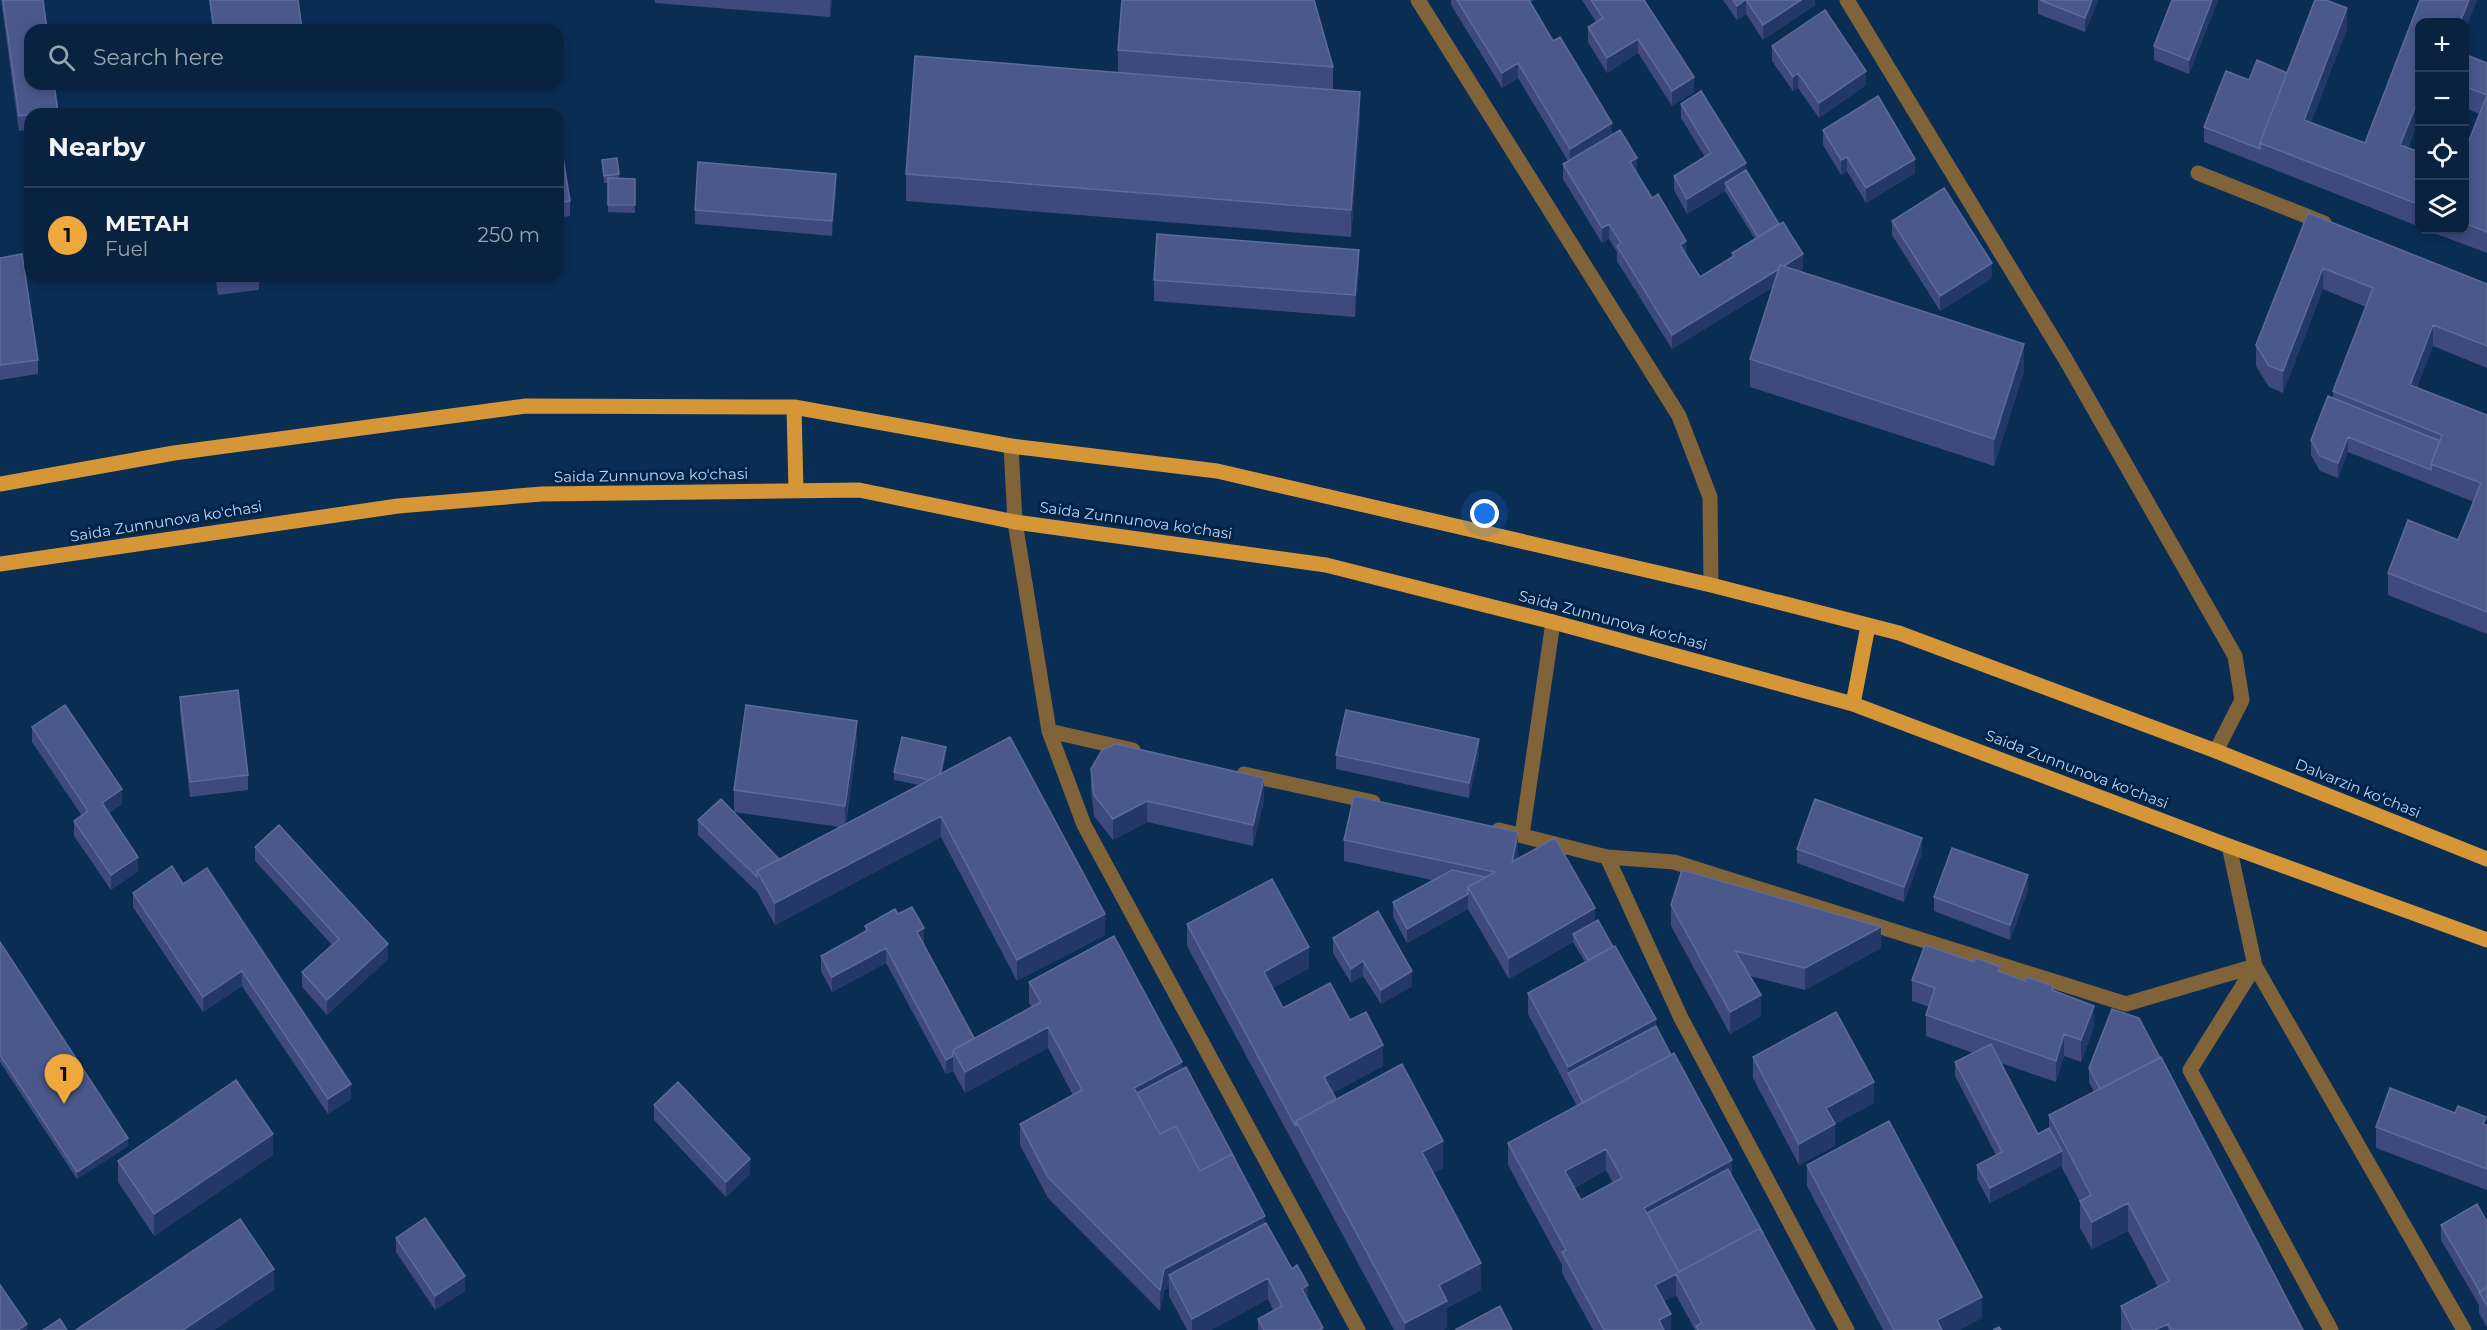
<!DOCTYPE html>
<html lang="en">
<head>
<meta charset="utf-8">
<style>
	body { margin:0; font-family:Montserrat,sans-serif; background:#162f4a; color:#f1f3f6 }
	.controls { position:absolute; right:18px; top:18px; display:grid; overflow:hidden; border-radius:12px; box-shadow:0 3px 9px #0003 }
	.controls button { width:54px; height:54px; display:grid; place-items:center; padding:0; border:0; border-bottom:2px solid #293f59; background:#08223f; color:#f1f3f6; font:30px sans-serif }
	.you { position:absolute; left:1485px; top:514px; width:21px; height:21px; margin:-15px; border:4px solid #fff; border-radius:50%; background:#1a73e8; box-shadow:0 0 0 9px #1a73e833 }
	.badge { display:grid; place-items:center; width:39px; height:39px; border-radius:50%; background:#eea83c; color:#111; font-size:20px; font-weight:700 }
	.pin { position:absolute; translate:-50% -50px; filter:drop-shadow(0 2px 3px #0008) }
	.pin::after { content:''; position:absolute; top:32px; width:21px; height:18px; background:inherit; clip-path:polygon(0 0,100% 0,50% 100%) }
	.list { margin:0; padding:0; list-style:none }
	h2 { display:flex; justify-content:space-between; align-items:center; height:78px; margin:0; padding:0 24px; font-size:26px }
	h2 small { font-size:20px; font-weight:400; color:#98a4b0 }
	.list li { display:grid; grid-template-columns:39px 1fr auto; gap:18px; align-items:center; box-sizing:border-box; height:96px; padding:0 24px; border-top:2px solid #293f59 }
	.list b { display:block; font-size:22px; white-space:nowrap }
	.list p { margin:0; font-size:20px; white-space:nowrap; color:#98a4b0 }
	.list em { font-size:20px; font-style:normal; color:#98a4b0 }
	.icon { flex:none; width:33px; height:33px; fill:none; stroke:currentColor; stroke-width:2; stroke-linecap:round; stroke-linejoin:round }
	.map { position:relative; flex:none; width:2487px; height:1330px; overflow:hidden }
	.search { position:absolute; background:#08223f; box-shadow:0 3px 9px #0003; left:24px; top:24px; width:540px; height:66px; display:flex; align-items:center; gap:15px; box-sizing:border-box; padding:0 21px; border-radius:18px; color:#98a4b0; font-size:22px }
	.panel { position:absolute; background:#08223f; box-shadow:0 3px 9px #0003; left:24px; top:108px; width:540px; height:174px; border-radius:18px }
	.map>svg:first-child { display:block }
</style>
</head>
<body>
<div class="map">
<svg width="2487" height="1330" viewBox="0 0 2487 1330">
	<rect width="100%" height="100%" fill="#0a2d54"/>
	<g fill="none" stroke-linecap="round" stroke-linejoin="round">
		<path stroke="#81633a" stroke-width="15" d="M1418,0l261,416 31,81 1,88
			M1847,0l219,360 169,296 7,44 -26,51
			M2198,173l126,50
			M1011,446l4,76 34,209 84,19
			M1049,731l35,94 274,505
			M1244,774l129,28
			M1499,830l108,27
			M1522,835l31,-213
			M2229,846l26,120 209,364
			M2255,966l-65,104 141,260
			M1847,1330l-166,-312 -74,-161 67,5 452,142 129,-38"/>
		<path stroke="#d59638" stroke-width="15" d="M794,407l2,84
			M0,484l174,-31 352,-47 268,1 217,39 206,25 494,114 188,48 317,118 271,108
			M0,564l398,-58 144,-12 317,-4 156,32 311,43 227,57 300,82 376,142 258,94
			M1853,704l15,-78"/>
	</g>
	<path fill="#3e497e" fill-rule="evenodd" d="M1,0h42l15,114h-28v15l-11,2z
		M209,0h89l4,30h-89z
		M655,0h177l-2,17 -175,-14z
		M1451,0h83l-4,2 23,39 84,131 -1,1 64,104 32,-20v-4l23,-14 -30,-48 -38,23 -13,-24v-14l31,-19 -24,-39v-14l65,66 57,99 -4,2 225,100 -30,95 -244,-79v-28l23,-72 -101,62 -55,-88v-9l-8,-13 -7,4 -39,-64v-15l5,-3 -50,-83 -16,10 -51,-83z
		M1582,0h62l50,92 -22,14 -34,-53 -31,20 -19,-31v-15l8,-5z
		M1723,0h92v5l-52,35 -17,-26 -9,6z
		M2038,0h60l-13,32 -47,-18z
		M2172,0h46l-29,74 -35,-14v-14z
		M2420,0h57l-13,32v-10h-44v94l-12,32 12,4v75l-216,-85v-15l45,-47 38,-7 60,-44 -36,93 54,21z
		M1772,46l94,39 -47,33 -21,-30 -5,3 -21,-30z
		M1118,50l215,17v23l27,29 -9,118 -445,-36v-27l212,-102z
		M2464,54l23,9v190l-61,-23h38v-77l16,-39 -16,-6z
		M558,126l12,75v15l-12,2z
		M1823,130l92,43 -49,30 -19,-32 -6,4 -18,-30z
		M602,160l17,14v5h16v34l-27,-1v-29h-4z
		M836,189l-4,47 -137,-12v-14z
		M2308,213l179,71v84l-54,-22 -16,41 70,28v219l-99,-39v-22l70,-33 16,-38 -126,-50 -10,26 -18,-7 -9,-16v-15l22,-42v-7l33,-84 -43,-18 -40,104 -14,-6 -13,-21v-21z
		M1892,221l100,57 -52,33 -48,-76z
		M0,258l38,102v14l-38,6z
		M1359,271l-4,46 -201,-16v-21z
		M215,276h44v14l-41,5z
		M296,276h23l-23,3z
		M180,697l68,78v15l-58,7 -10,-85z
		M32,727l90,77 -13,9 29,58 -27,19 -37,-54v-15l8,-5 -50,-74z
		M857,743l-11,81 73,-39 -25,-5v-8l52,-18 -4,19 163,162 -88,46 -76,-144 -166,88 -18,-33 -59,-57v-15l81,39 61,-32 -106,-15v-22z
		M1479,754l-10,44 -133,-29v-14z
		M1091,769l173,31 -11,46 -106,-24 -34,18 -19,-24 -3,-26z
		M1344,840l174,13 -1,7 78,62 61,104 76,151 83,153h-120l-19,-35 -12,6 7,29h-78l-31,-57v-8l-54,-100v-22l69,-37 -49,-92v-21l57,-31 -12,-20 -64,37 -41,-70 -61,34 -14,-26v-15l39,-22 -88,-19zM1606,1170l7,13 -32,17 -7,-12z
		M255,847l133,112 -61,56 -25,-28v-15l30,-27 -77,-84z
		M1797,849l125,4 -18,49 -107,-39z
		M183,884l168,215 -23,15 -86,-128 -39,26 -70,-105v-14z
		M2028,890l-18,50 -76,-29v-14z
		M1671,905l210,43 -76,42 -55,-14 11,40 -31,18 -59,-108z
		M898,914l26,28 -1,1 51,95 58,-31 -3,-4v-21l153,88 126,231 15,29h-65v-11l15,-9 -5,-11 -57,31h-24l-18,-34v-8l-5,2 -4,21 -112,-113 -28,-53v-21l53,-29 -25,-47 -83,45 -12,-22 -7,3 -60,-111 -54,29 -11,-21v-15l44,-24v-6z
		M1187,924l122,44 -36,20 10,20 67,12 33,46 -51,27 4,6 107,69 -10,5 48,117 -34,18v20l-4,2h-49l-207,-384z
		M1333,938l79,48 -31,18 -18,-28 -12,7 -18,-30z
		M0,942l128,204 -51,33 -77,-117z
		M2000,972l53,19 41,36 -13,35 -17,-6 -8,26 -55,-19 37,71 11,-6v-13l45,-23 -5,-10v-14l214,262h-182v-24l37,-19 -30,-56 -36,18 -12,-21v-26l-19,-36 -71,37 -13,-24v-14l19,-10 -41,-79v-14l18,-9 -47,-17v-21l3,-8 -17,-6v-21z
		M1753,1057l121,46 -39,21v22l-36,19 -46,-87z
		M654,1105l96,69 -24,23 -72,-77z
		M2486,1125h1v65l-111,-42v-21z
		M273,1155l-119,81 -36,-54v-21z
		M1807,1165l175,153 -23,12h-76l-76,-144z
		M2487,1222v105l-8,-14v-8l-38,-65v-15z
		M396,1238l69,53 -30,19 -39,-58z"/>
	<path fill="#233768" d="M830,0h2l-2,17z
		M1746,0v14l-9,6v-14z
		M1801,0h14v5l-52,35v-15z
		M2092,0h6l-13,32v-14z
		M2212,0h6l-29,74v-14z
		M2469,0h8l-13,32v-10h-4z
		M2347,8v21l-43,112v-21z
		M1638,39v14l-31,20v-15z
		M1518,63v15l-16,10v-15z
		M1866,71v14l-47,33v-15z
		M1798,73v15l-5,3v-14z
		M1694,77v15l-22,14v-15z
		M1360,92v27l-9,118v-27z
		M2420,95v21l-20,50v-21z
		M1612,123v14l-42,26v-14z
		M1847,157v14l-6,4v-15z
		M1637,158v14l-7,5v-15z
		M1915,159v14l-49,30v-15z
		M1746,163v15l-21,5v8l-38,23v-15z
		M836,174v15l-4,47v-15z
		M1609,224v15l-7,4v-15z
		M1686,241v14l-6,-10z
		M1359,250v21l-4,46v-22z
		M1803,254v15l-131,80v-14z
		M1992,263v15l-52,33v-15z
		M2323,268v21l-40,104v-22z
		M2433,325v21l-23,60v-21z
		M2024,344v27l-30,95v-27z
		M2348,437v15l-10,26v-15z
		M857,721v22l-12,84v-21z
		M1479,739v15l-10,44v-15z
		M946,747v7l-8,36v-8z
		M1264,778v22l-11,46v-21z
		M122,789v15l-20,13v-14z
		M1147,801v21l-34,18v-21z
		M941,816v21l-166,88v-22z
		M1518,832v21l-6,31v-22z
		M1922,838v15l-18,49v-15z
		M138,857v14l-27,19v-15z
		M2028,875v15l-18,50v-15z
		M1468,894v15l-61,34v-14z
		M1595,908v21l-22,5v8l-64,37v-21z
		M1105,914v21l-88,46v-21z
		M1881,927v21l-76,42v-22z
		M924,928v14l-7,4v-14z
		M388,944v15l-61,56v-15z
		M1309,947v21l-45,25v-21z
		M886,948v15l-54,29v-15z
		M1363,961v15l-12,7v-14z
		M242,971v15l-39,26v-15z
		M1412,971v15l-31,18v-14z
		M1761,995v21l-31,18v-22z
		M2094,1006v21l-13,35v-22z
		M1656,1019v21l-88,33v-6z
		M1048,1027v21l-83,45v-21z
		M2064,1034v22l-8,26v-21z
		M1383,1045v21l-59,32v-21z
		M953,1056v15l-7,3v-14z
		M1182,1062v22l-48,11v-7z
		M1874,1082v21l-39,21v22l-36,19v-21l27,-36z
		M351,1084v15l-23,15v-15z
		M273,1134v21l-119,81v-22z
		M128,1138v8l-51,33v-7z
		M1443,1141v27l-21,11v-27z
		M1606,1149v21l-41,22v-21z
		M2062,1151v15l-72,37v-15z
		M750,1159v15l-24,23v-15z
		M1732,1160v22l-88,33v-7z
		M2128,1203v28l-36,18v-27z
		M1265,1216v21l-96,38v13l-5,2 -4,21v-21l4,-21z
		M1481,1263v27l-34,18v20l-4,2h-38v-7l34,-38z
		M274,1269v21l-59,40h-32z
		M1676,1274v21l-21,11v-21z
		M465,1276v15l-30,19v-14z
		M1268,1278v21l-57,31h-19v-11z
		M1308,1285v21l-6,-17z
		M1982,1297v21l-23,12h-22v-10z
		M1671,1314v16h-12v-10z
		M27,1324v6h-9z
		M2168,1324v6h-13z"/>
	<path fill="#4b588b" stroke="#5d6b9b" stroke-width="1.5" fill-rule="evenodd" d="M3,0h40l4,30h-17v54h24l4,27 -39,5z
		M210,0h88l4,30h-88z
		M1122,0h192l19,67 -215,-17z
		M1457,0h72l24,41 7,-4 52,86 -42,26 -52,-86 -16,10z
		M1591,0h53l50,77 -22,14 -34,-52 -31,19 -19,-31 15,-9z
		M1733,0h12l-8,6z
		M1746,0h55l-38,25z
		M2040,0h52l-7,18z
		M2172,0h40l-23,60 -35,-14z
		M2315,0h11l21,8 -43,112 61,23 55,-143h49l-9,22h-40v73l-20,50 20,7v53l-160,-62z
		M1825,10l41,61 -47,32 -21,-30 -5,4 -21,-31z
		M2464,54l23,9v32l-23,-9z
		M915,56l445,36 -9,118 -445,-36z
		M2257,60l30,13 -27,70v6l-56,-22 22,-56 23,9z
		M1701,91l45,72 -59,36 -13,-23 37,-23 -30,-49z
		M2487,95v137l-23,-9v-70z
		M1878,96l37,63 -49,29 -19,-31 -6,3 -18,-30z
		M558,126l12,75 -12,2z
		M1620,130l17,28 -7,4 22,36 6,-4 28,47 -6,4 20,32 34,-21 -2,-3 51,-31 20,32 -19,12 -4,-1 -1,4 -107,66 -55,-89 4,-3 -12,-19 -7,4 -39,-64z
		M617,158l2,16 -15,2 -2,-16z
		M698,162l138,12 -4,47 -137,-11z
		M1746,170l33,54 -21,13 -33,-54z
		M608,178l27,1v26h-27z
		M1944,188l48,75 -52,33 -48,-75z
		M2308,213l179,71v62l-54,-21 -23,60 77,30v197l-99,-39 20,-53 50,20 23,-57 -50,-19 11,-29 -109,-44 40,-103 -50,-20 -40,103 -14,-5 -13,-21z
		M1157,234l202,16 -4,45 -201,-15z
		M22,254l16,106 -38,5v-107z
		M1780,265l244,79 -30,95 -244,-80z
		M217,276h34l-33,4z
		M2328,396l112,45 -9,23v6l-83,-33 -10,26 -18,-7 -9,-16z
		M238,690l10,85 -58,7 -10,-85z
		M65,705l57,84 -20,14 36,54 -27,18 -37,-54 14,-10 -56,-84z
		M746,705l111,16 -12,85 -111,-16z
		M1346,710l133,29 -10,44 -133,-28z
		M902,737l44,10 -6,27 -11,6 -35,-8z
		M1010,737l95,177 -88,46 -76,-144 -166,87 -18,-32z
		M1116,744l148,34 -11,47 -106,-24 -34,18 -19,-24 -3,-26 11,-19z
		M1354,796l164,36 -6,30 43,-24 40,70 -86,50 -41,-71 27,-15 -151,-32z
		M721,799l58,60 -22,12v6l-59,-57z
		M1815,799l107,39 -18,49 -107,-38z
		M279,825l109,119 -61,56 -25,-28 37,-33 -84,-92z
		M1952,848l76,27 -18,50 -76,-28z
		M172,866l11,18 24,-16 144,216 -23,15 -86,-128 -39,26 -70,-104z
		M1452,870l34,7 -18,10v7l-61,35 -14,-27z
		M1682,870l199,57 -76,41 -70,-17 26,44 -31,17 -59,-107z
		M1272,879l37,68 -45,25 19,36 47,-25 20,37 16,-8 17,33 -59,32 12,22 -40,22v6l-109,-203z
		M912,907l12,21 -7,4 57,106 -21,12v6l-7,4 -60,-112 -54,29 -11,-21 47,-26 -3,-4 30,-17 3,5z
		M1378,911l34,60 -31,19 -18,-29 -12,8 -18,-31z
		M1598,920l15,27 -25,13 -15,-26z
		M1114,936l68,126 -48,26 26,46 16,-8 24,45 32,-17 33,62 -101,53 -4,21 -112,-113 -28,-53 62,-34 -34,-63 -83,45 -12,-22 88,-48 -12,-20z
		M0,942l128,196 -51,34 -77,-117z
		M1925,945l49,17 2,-4 24,9 -2,4 27,10 2,-4 26,9 -1,4 42,16 -13,34 -17,-6 -8,27 -130,-46 9,-27 -23,-8z
		M1615,946l41,73 -88,48 -40,-74z
		M2112,1009l27,9 21,40 -60,31 -11,-21z
		M1836,1012l38,70 -48,26 9,16 -36,20 -46,-87z
		M1656,1026l15,29 -88,48 -15,-30z
		M1991,1044l47,90 11,-6 13,23 -72,37 -13,-23 25,-13 -47,-90z
		M1674,1053l58,107 -88,48 35,64 81,-44 55,102h-117l-2,-4 6,-3 -26,-49 -21,11 16,29 -12,6 5,10h-60l-42,-78 4,-2 -58,-107zM1606,1149l16,29 -41,22 -16,-29z
		M2161,1057l142,273h-132l-3,-6 -13,6h-22l-12,-24 48,-25 -41,-78 -36,19 -12,-21 11,-6 -42,-80z
		M1402,1064l41,77 -21,11 59,111 -42,22 8,16 -42,22 -109,-202z
		M1186,1067l49,92 -3,-5 -32,17 -24,-45 -16,8 -23,-41z
		M236,1080l37,54 -119,80 -36,-53z
		M678,1082l72,77 -24,23 -72,-77z
		M2390,1088l65,25 3,-7 28,11 -3,7 4,1v44l-111,-42z
		M1889,1121l93,176 -45,23 5,10h-48l-87,-165z
		M1728,1169l35,64h-1l-2,-5 -81,44 -32,-59z
		M2477,1204l10,18v65l-7,5 -39,-67z
		M425,1218l40,58 -30,20 -39,-58z
		M240,1219l34,50 -91,61h-107z
		M1266,1223l26,46 5,-4 11,20 -6,4 21,39 -4,2h-55l-6,-11 24,-13 -14,-28 -76,41 -23,-44z
		M0,1285l27,39 -9,6h-18z
		M2487,1287v19l-8,-14z
		M1500,1306l12,24h-57z
		M60,1319l7,11h-24z
		M1999,1327l2,3h-8z"/>
	<g text-anchor="middle" dominant-baseline="central" stroke-width="6" stroke-linejoin="round" paint-order="stroke">
		<g font-size="15" fill="#bdd5f4" stroke="#002348">
			<text transform="translate(651 475) rotate(-1)">Saida Zunnunova ko'chasi</text>
			<text transform="translate(1136 520) rotate(8)">Saida Zunnunova ko'chasi</text>
			<text transform="translate(166 521) rotate(-9)">Saida Zunnunova ko'chasi</text>
			<text transform="translate(1613 620) rotate(15)">Saida Zunnunova ko'chasi</text>
			<text transform="translate(2077 769) rotate(21)">Saida Zunnunova ko'chasi</text>
			<text transform="translate(2358 788) rotate(22)">Dalvarzin koʻchasi</text>
		</g>
	</g>
</svg>
<div class="controls">
<button>+</button>
<button>−</button>
<button><svg class="icon" aria-label="locate" viewBox="0 0 24 24"><circle cx="12" cy="12" r="6"/><path d="M12 2v4M12 18v4M2 12h4M18 12h4"/></svg></button>
<button><svg class="icon" aria-label="layers" viewBox="0 0 24 24"><path d="M12 4l9 5-9 5-9-5zM3 14l9 5 9-5"/></svg></button>
</div>
<div class="you"></div>
<div class="pin badge" style="left:64px;top:1104px">1</div>
<div class="search"><svg class="icon" aria-label="search" viewBox="0 0 24 24"><circle cx="10" cy="10" r="6"/><path d="M15 15l6 6"/></svg>Search here</div>
<section class="panel">
<h2>Nearby<small></small></h2>
<ul class="list">
<li><span class="badge">1</span><div><b>МЕТАН</b><p>Fuel</p></div><em>250 m</em></li>
</ul>
</section>
</div>
</body>
</html>
